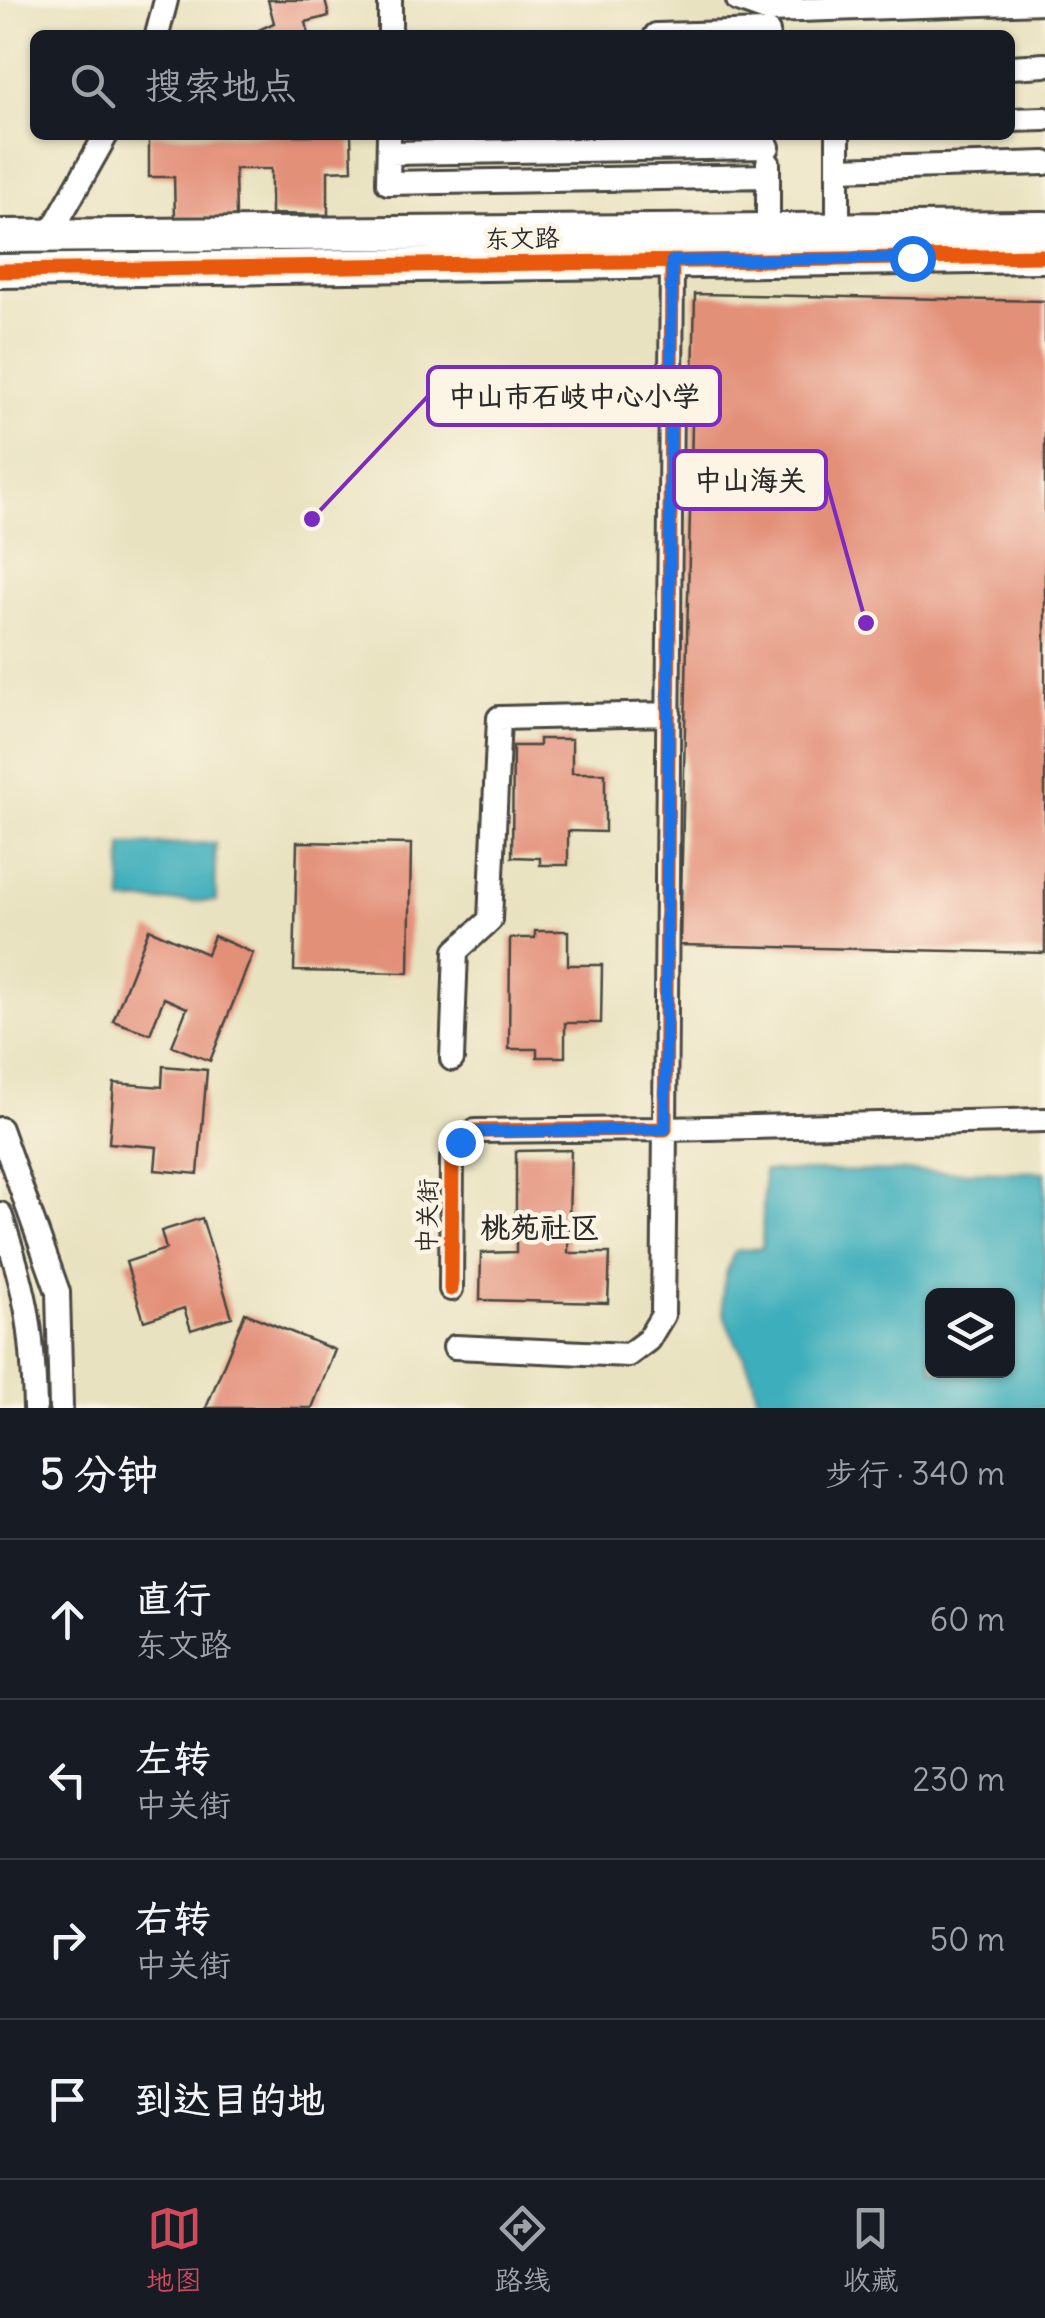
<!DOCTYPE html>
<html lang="zh">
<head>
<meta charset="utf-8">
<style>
	body { margin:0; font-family:Delius,"LXGW WenKai TC",sans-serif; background:#242831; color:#f1f3f6 }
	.controls { position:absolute; right:30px; bottom:30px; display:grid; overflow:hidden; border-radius:15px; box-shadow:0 2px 8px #0004 }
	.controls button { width:90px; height:90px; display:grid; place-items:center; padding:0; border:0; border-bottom:2px solid #363941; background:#171b24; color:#f1f3f6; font:50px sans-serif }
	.stop { position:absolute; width:30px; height:30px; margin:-22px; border:8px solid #1a73e8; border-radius:50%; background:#fff }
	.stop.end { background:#1a73e8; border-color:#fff; box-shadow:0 2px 10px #0008 }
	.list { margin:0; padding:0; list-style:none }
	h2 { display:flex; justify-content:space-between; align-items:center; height:130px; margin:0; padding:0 40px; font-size:42px }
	h2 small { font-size:32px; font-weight:400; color:#9ea1a6 }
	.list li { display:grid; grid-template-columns:65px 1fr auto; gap:30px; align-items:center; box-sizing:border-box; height:160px; padding:0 40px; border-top:2px solid #363941 }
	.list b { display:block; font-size:38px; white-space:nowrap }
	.list p { margin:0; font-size:32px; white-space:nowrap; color:#9ea1a6 }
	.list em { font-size:32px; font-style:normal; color:#9ea1a6 }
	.icon { flex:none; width:55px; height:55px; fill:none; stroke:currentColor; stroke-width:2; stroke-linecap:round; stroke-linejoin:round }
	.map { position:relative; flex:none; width:1045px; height:1408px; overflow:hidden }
	.search { position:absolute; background:#171b24; box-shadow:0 2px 8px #0004; left:30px; right:30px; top:30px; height:110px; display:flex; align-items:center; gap:25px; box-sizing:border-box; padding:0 35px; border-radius:15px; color:#9ea1a6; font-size:38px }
	.sheet { height:770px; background:#171b24 }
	nav { display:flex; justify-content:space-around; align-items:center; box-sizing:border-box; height:140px; border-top:2px solid #363941; background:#171b24; font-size:28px; color:#9ea1a6 }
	nav a { display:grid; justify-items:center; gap:5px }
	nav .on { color:#d1495b }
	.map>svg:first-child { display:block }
</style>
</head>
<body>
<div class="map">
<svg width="1045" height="1408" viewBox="0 0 1045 1408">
	<rect width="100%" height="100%" fill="#fcf5e5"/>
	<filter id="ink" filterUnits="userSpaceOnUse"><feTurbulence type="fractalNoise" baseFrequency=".01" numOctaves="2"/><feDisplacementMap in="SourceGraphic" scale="20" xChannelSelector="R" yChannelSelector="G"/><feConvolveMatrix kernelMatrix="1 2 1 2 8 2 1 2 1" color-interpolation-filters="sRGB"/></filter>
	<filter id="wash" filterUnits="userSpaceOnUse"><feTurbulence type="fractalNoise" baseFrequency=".0048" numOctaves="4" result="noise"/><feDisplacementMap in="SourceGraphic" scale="40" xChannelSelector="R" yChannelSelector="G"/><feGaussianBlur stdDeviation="2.25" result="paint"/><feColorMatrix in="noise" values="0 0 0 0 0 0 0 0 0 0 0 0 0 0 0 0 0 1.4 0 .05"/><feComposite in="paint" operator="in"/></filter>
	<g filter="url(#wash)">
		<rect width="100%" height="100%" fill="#e9e2c0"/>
		<path fill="#3eaebb" stroke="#346c73" stroke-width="2.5" fill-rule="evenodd" d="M215,843l1,58 -94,1v-57z
			M764,1171l281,1v236h-288c0,-67 -60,-78 -22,-157l27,-3zM932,1296h76v74h-76z"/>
		<g id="blocks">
			<path fill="#e39079" d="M268,0h57l4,16 -23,6 3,13h-61l26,-12z
				M149,135h202l1,35 -24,1v44l-57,-1v-45h-36l1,48 -61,1 -1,-41h-25z
				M695,294l350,7v652l-365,-8z
				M539,739h33v34h33v59l-37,-1v34h-28v-7l-28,-1 1,-111h26z
				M297,842l114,2 -2,129 -115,-2z
				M149,929l58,25 7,-18 39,17 -43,108 -38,-15 15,-38 -23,-10 -14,36 -37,-13z
				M535,931h33v34h34l-1,58h-36v34h-28v-8h-28l1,-111h25z
				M163,1066l44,4 -9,104 -43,-4 2,-23 -48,-4 5,-60 48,4z
				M571,1150l-3,103h42l-2,50 -128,-3 1,-47 35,-1v-101z
				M202,1218l30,99 -41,13 -7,-22 -40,13 -18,-59 40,-13 -5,-18z
				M245,1313l90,37 -23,58h-106z"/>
		</g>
	</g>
	<g filter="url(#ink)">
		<use href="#blocks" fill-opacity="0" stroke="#484641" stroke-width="2.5"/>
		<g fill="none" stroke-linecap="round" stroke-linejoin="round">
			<defs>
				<path id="street" d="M738,0l31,11 276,-9
					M157,35l9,-35
					M390,35v-35
					M656,35l112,-3
					M1010,67l35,-2
					M1010,120l35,-1
					M389,135l-1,48 380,-7
					M838,135v94
					M389,153l379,-6
					M838,169l207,-6
					M768,230v-67
					M49,236l57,-101
					M452,1059l4,-108 34,-31 9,-202 170,-4
					M0,1129l58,163 3,116
					M0,1214c26,76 33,113 35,194
					M451,1289l1,-130 8,-17 15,-11 190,-2 7,-868
					M455,1347l173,8 20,-15 15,-25 2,-186 380,-9"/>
				<path id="secondary" d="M0,236l1045,-8
					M0,271l1045,-15"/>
			</defs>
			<use href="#street" stroke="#484641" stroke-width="28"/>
			<use href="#secondary" stroke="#484641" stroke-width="38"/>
			<use href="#street" stroke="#fff" stroke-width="22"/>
			<use href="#secondary" stroke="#fff" stroke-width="32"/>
			<defs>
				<path id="cycleway" d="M0,271l1045,-15
					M451,1289l1,-130 8,-17 15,-11 190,-2 7,-868"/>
			</defs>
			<use href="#cycleway" stroke="#fcf5e5" stroke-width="21"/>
			<use href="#cycleway" stroke="#e8590c" stroke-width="15"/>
		</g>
	</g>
	<g fill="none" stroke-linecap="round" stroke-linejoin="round" filter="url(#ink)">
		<path stroke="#1a73e8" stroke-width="12" d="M460,1142l15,-10 190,-3 7,-868 240,-3"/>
	</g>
	<g text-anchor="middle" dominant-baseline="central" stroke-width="9" stroke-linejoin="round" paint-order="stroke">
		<g font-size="25" fill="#2b2b2b" stroke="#fcf5e5">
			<text transform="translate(522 238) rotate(-1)">东文路</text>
			<text transform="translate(427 1216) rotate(-89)">中关街</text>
		</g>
		<g font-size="30" font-weight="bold" fill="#2b2b2b" stroke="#fcf5e5">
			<text x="540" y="1227">桃苑社区</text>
		</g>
	</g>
	<path fill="none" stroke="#7b2cbf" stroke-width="4" d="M312 519L428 396M866 623L826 480"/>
	<g fill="#7b2cbf" stroke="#fcf5e5" stroke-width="4">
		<circle cx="312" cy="519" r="10"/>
		<circle cx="866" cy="623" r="10"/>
	</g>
	<g fill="#fcf5e5" stroke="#7b2cbf" stroke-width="4">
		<rect x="428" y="367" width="292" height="58" rx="10"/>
		<rect x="674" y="451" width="152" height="58" rx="10"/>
	</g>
	<g font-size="28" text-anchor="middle" font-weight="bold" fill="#2b2b2b">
		<text x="574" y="406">中山市石岐中心小学</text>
		<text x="750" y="490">中山海关</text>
	</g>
</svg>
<div class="controls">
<button><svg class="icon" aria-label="layers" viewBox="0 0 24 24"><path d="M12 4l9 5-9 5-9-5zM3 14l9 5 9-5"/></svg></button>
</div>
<div class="stop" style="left:912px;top:258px"></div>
<div class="stop end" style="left:460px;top:1142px"></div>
<div class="search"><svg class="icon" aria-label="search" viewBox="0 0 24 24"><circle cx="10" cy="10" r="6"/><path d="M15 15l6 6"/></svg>搜索地点</div>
</div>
<section class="sheet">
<h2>5 分钟<small>步行 · 340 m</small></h2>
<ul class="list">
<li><svg class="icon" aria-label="ahead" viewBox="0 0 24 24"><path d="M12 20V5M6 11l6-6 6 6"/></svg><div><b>直行</b><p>东文路</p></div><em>60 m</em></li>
<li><svg class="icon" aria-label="left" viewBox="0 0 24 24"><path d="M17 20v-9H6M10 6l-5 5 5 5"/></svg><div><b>左转</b><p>中关街</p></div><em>230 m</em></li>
<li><svg class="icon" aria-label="right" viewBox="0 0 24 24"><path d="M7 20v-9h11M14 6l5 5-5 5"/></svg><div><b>右转</b><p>中关街</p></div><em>50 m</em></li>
<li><svg class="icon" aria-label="arrive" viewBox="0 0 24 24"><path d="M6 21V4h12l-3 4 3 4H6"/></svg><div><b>到达目的地</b></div></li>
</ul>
</section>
<nav>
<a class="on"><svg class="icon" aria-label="map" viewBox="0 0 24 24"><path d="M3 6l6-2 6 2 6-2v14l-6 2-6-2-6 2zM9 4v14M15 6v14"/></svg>地图</a>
<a><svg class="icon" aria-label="directions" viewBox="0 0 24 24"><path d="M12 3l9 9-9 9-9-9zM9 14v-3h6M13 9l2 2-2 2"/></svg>路线</a>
<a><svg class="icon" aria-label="saved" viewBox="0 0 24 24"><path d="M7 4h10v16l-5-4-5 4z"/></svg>收藏</a>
</nav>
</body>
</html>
